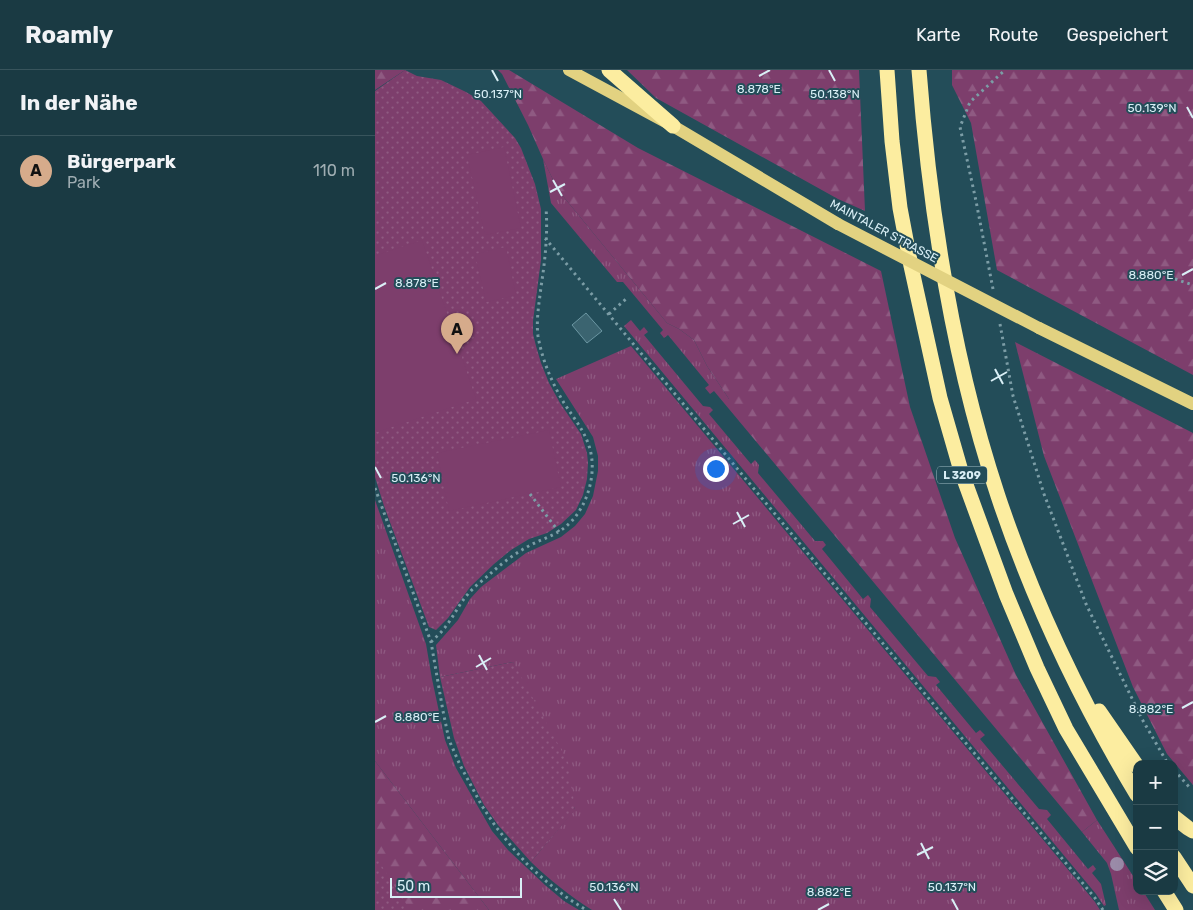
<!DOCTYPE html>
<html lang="de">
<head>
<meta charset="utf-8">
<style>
	body { margin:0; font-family:Rubik,sans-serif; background:#27454e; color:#f1f3f6 }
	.controls { position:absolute; right:15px; bottom:15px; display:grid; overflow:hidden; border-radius:10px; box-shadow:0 5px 20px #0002 }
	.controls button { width:45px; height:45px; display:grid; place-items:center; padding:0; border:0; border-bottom:1px solid #38545c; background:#1a3a43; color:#f1f3f6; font:25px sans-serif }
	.scale { position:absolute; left:15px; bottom:12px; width:132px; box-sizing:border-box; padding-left:5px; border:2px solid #d9eff6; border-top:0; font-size:14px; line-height:18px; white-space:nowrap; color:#d9eff6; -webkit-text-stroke:4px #234d59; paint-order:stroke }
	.you { position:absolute; left:340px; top:398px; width:18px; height:18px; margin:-12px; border:4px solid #fff; border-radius:50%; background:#1a73e8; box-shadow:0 0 0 8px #1a73e833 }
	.badge { display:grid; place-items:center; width:32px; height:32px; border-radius:50%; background:#d6ab8b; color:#111; font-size:16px; font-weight:700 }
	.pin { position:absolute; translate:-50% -41px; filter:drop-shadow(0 1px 2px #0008) }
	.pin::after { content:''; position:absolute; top:26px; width:18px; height:15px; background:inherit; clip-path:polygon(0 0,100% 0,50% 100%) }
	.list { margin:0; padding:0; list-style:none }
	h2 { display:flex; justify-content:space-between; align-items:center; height:65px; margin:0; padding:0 20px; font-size:21px }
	h2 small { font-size:16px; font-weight:400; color:#9fadb2 }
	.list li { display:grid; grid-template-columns:32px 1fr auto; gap:15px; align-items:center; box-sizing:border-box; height:70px; padding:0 20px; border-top:1px solid #38545c }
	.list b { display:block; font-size:19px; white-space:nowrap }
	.list p { margin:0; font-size:16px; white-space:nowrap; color:#9fadb2 }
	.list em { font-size:16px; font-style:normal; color:#9fadb2 }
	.icon { flex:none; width:28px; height:28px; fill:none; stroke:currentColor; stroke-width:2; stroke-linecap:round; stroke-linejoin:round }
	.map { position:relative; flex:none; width:818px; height:840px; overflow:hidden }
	header { display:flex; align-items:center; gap:30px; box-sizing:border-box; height:70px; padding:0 25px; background:#1a3a43; border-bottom:1px solid #38545c }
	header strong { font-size:24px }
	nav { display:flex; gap:28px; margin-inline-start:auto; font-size:18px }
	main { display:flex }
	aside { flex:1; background:#1a3a43 }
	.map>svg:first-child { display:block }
</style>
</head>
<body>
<header>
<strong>Roamly</strong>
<nav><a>Karte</a><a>Route</a><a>Gespeichert</a></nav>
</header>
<main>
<aside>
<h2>In der Nähe<small></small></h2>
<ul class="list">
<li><span class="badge">A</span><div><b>Bürgerpark</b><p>Park</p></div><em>110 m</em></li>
</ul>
</aside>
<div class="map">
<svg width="818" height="840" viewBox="0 0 818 840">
	<defs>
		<pattern id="grass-tufts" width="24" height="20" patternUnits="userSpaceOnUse" patternTransform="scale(1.25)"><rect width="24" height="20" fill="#7d3e6c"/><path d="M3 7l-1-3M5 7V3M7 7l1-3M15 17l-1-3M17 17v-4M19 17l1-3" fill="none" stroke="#8f5a82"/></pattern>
		<pattern id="forest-firs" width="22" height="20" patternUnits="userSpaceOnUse" patternTransform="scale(1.25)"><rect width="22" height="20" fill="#7d3e6c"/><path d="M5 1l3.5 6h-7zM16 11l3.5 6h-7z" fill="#8f5a82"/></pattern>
		<pattern id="park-dots" width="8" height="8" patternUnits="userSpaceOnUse" patternTransform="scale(1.25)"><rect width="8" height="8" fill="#7d3e6c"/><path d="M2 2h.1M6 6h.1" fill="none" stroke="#8f5a82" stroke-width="1.8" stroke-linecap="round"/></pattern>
	</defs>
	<rect width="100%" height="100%" fill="#234d59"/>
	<path fill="url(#grass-tufts)" d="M168,89l15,31 109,133 12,6 15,11 13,26 22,33v10l-15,-18 -4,3 -5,-6 4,-3 -41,-50 -4,3 -4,-5 3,-3 -40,-48h-6l-66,-79z
		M256,250l9,11 4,-4 4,5 -4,3 59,71 7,1 3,3 -4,4 42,50 4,-4 4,5 -1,8 57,68h8l3,4 -4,4 41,50 5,-4 3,4 -1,8 58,69 8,1 4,5 -4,3 40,48 4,-3 5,5 -5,4 59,70 8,1 4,5 -4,4 41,50 5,-4 3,4 -4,4 9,11 5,21 -2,1 -8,-12 -472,-568z
		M256,276l464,556 5,8h-508c-22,-14 -42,-30 -61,-48l44,-53 -62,-147 -73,15 -4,-32 22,-25 12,-21 11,-12 45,-34 35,-16 14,-11 10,-12 8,-18 5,-25v-15l-5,-19 -37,-58z
		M0,430l51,144 6,35 13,61 11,28 13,23 23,40 16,19 37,35 19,16 15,9h-90l-114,-149z
		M722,750l40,62v9h6l12,19h-36l-8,-36 -4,-11 -25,-31z"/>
	<path fill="url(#forest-firs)" d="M0,0h30l-30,20z
		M123,0h11l129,78 243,123 29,136 45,131 61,137 81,145 -15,12 -353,-423v-10l-22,-33 -13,-26 -15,-11 -12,-6 -109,-133 -15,-31 -15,-34 -26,-51z
		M252,0h232l6,141 -27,-12 -182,-101z
		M577,0h241v305l-196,-105 -26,-147 -19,-38z
		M640,272l178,91v352l-26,-31 -34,-67 -89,-231z
		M0,691l114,149h-114z"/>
	<path fill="url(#park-dots)" d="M30,0l12,6 24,4 25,12 15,9 34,37 6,10 14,36 6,25v51l-8,61v13l3,12 5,17 8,20 11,20 21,31 6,19 1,10 -1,16 -4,16 -7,15 -15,14 -14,9 -18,6 -18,11 -17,14 -24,23 -22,31 -12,12 -7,-3 -45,-121 -9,-29v-386z
		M138,592l56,102 6,46 -44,52 -33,-37 -14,-20 -20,-39 -10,-28 -14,-61z
		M0,784l3,6 32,50h-35z"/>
	<path fill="#7d3e6c" d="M129,77l17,81 -36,7 -18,-80z
		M47,170l54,159 -99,33 -2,-5v-171z
		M131,177l10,48 -30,7 -11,-48z
		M174,360l12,57 -112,24 -12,-58z"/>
	<path fill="#3b6470" stroke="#6c97a3" d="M211,243l16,18 -15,12 -15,-18z"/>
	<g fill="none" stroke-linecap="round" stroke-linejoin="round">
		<path stroke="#7c9da6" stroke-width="3" stroke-dasharray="2.5 4" stroke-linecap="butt" d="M170,168l550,660 8,12h2
			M800,209l18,6
			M618,219l-17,-88 -16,-74 10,-25 35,-32
			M234,244l17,-15
			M625,254l13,72 31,98 42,110 56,115 26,45
			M0,418l56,154 12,69 6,29 11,25 22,41 14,21 16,20 16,18 19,17 19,15 20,13
			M155,424l29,38
			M56,572c5,-5 11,-10 15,-16 8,-10 13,-22 22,-32 6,-7 15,-14 22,-20 11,-10 24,-20 37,-27 10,-6 21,-9 31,-15 27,-15 41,-57 31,-86 -5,-16 -16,-29 -25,-43 -12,-20 -22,-43 -26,-67 -2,-16 1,-32 3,-49 4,-26 7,-53 5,-79
			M799,700l17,19"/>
		<path stroke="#e2d281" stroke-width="12" d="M194,0l104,56 165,98
			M664,258l154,76"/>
		<path stroke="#fceda0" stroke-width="15" d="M234,0l64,56
			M512,0l5,71 8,67 11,58 29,132 21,73 45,123 31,74 29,61 71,119
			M544,0c11,144 33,288 79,426 35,105 82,204 139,299
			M724,641l38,55
			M799,747l14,11 5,3
			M799,787l19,29
			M789,821l12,19"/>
		<path stroke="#e2d281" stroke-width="12" d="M463,154l201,104"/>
	</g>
	<circle fill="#9a8ba8" cx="742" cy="794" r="7"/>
	<path fill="none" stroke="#d9eff6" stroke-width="2" d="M117,0l6,11M454,0l6,11M384,6l11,-6M812,37l6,11M178,110l9,16M175,122l15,-8M807,205l11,-6M0,219l11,-6M620,299l8,15M616,311l16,-9M0,397l6,11M362,442l8,15M358,454l16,-9M104,585l8,15M101,597l15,-9M807,638l11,-6M0,652l11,-6M546,773l8,16M542,785l16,-8M239,829l7,11M577,829l6,11M443,840l11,-6"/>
	<g text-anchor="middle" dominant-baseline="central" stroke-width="4" stroke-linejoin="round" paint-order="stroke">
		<rect fill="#234d59" stroke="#a2bec7" stroke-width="1" x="562" y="396.5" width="50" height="17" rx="4"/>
		<g font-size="11" font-weight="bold" fill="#d9eff6">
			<text x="587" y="405">L 3209</text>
		</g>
		<g font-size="12" fill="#d9eff6" stroke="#234d59">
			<text transform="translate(509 161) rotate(28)">MAINTALER STRASSE</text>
		</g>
	</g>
	<g font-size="12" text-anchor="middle" fill="#d9eff6" stroke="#234d59" stroke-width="4" stroke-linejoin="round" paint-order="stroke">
		<text x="384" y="23">8.878°E</text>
		<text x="123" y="28">50.137°N</text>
		<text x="460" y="28">50.138°N</text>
		<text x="777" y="42">50.139°N</text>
		<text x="776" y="209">8.880°E</text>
		<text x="42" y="217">8.878°E</text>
		<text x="41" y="412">50.136°N</text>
		<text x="776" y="643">8.882°E</text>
		<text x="42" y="651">8.880°E</text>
		<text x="239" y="821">50.136°N</text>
		<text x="577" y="821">50.137°N</text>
		<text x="454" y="826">8.882°E</text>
	</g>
</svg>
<div class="controls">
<button>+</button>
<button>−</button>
<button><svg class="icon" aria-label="layers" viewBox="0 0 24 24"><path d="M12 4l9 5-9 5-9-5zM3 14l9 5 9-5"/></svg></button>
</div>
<div class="scale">50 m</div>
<div class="you"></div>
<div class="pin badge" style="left:82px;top:284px">A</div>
</div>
</main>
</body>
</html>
